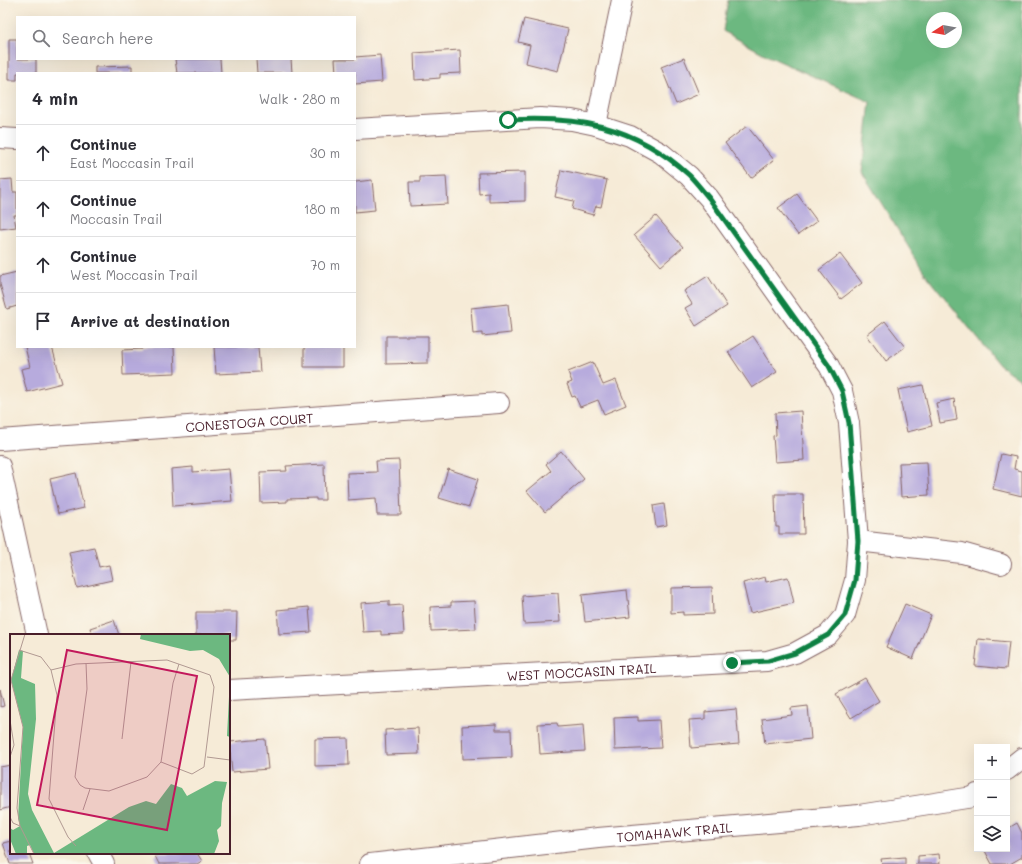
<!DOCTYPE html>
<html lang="en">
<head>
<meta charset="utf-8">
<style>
	body { margin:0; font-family:Mali,sans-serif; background:#f7f7f7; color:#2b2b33 }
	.controls { position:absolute; right:12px; bottom:12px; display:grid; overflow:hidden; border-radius:0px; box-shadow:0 4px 16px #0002 }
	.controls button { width:36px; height:36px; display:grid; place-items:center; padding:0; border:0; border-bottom:1px solid #e1e1e2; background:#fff; color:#2b2b33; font:20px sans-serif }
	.compass { position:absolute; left:926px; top:12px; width:36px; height:36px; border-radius:50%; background:#fff; box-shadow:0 4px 16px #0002; rotate:259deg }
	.stop { position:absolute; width:12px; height:12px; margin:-9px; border:3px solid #0b8043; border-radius:50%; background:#fff }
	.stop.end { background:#0b8043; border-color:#fff; box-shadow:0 1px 4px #0008 }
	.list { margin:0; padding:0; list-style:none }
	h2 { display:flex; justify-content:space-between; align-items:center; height:52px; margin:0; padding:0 16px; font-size:17px }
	h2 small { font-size:13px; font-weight:400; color:#7c7c81 }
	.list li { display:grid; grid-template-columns:26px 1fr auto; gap:12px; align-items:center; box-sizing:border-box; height:56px; padding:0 16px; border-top:1px solid #e1e1e2 }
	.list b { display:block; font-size:15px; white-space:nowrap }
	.list p { margin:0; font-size:13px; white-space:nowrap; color:#7c7c81 }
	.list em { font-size:13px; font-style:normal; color:#7c7c81 }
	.icon { flex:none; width:22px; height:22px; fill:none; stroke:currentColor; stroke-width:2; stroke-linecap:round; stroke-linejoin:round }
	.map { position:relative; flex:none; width:1022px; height:864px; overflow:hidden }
	.search { position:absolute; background:#fff; box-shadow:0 4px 16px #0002; left:16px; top:16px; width:340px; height:44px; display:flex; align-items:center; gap:10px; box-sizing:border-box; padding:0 14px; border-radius:0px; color:#7c7c81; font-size:15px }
	.panel { position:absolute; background:#fff; box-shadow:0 4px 16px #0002; left:16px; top:72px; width:340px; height:276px; border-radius:0px }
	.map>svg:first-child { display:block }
</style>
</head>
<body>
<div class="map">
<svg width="1022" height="864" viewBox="0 0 1022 864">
	<rect width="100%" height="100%" fill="#fbf7ec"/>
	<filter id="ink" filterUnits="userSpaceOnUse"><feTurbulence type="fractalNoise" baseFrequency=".025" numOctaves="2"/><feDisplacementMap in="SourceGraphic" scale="8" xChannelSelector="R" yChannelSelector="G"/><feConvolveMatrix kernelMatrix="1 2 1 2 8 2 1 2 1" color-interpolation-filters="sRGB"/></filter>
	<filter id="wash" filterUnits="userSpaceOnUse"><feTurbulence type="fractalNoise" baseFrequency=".012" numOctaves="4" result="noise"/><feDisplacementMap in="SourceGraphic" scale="16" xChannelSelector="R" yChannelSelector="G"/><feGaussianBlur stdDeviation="0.9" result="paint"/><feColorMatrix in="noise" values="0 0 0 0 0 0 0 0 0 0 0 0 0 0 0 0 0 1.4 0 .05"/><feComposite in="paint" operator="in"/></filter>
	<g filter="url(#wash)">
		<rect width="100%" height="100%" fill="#f6ebd7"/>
		<path fill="#6cb880" stroke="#5b6c56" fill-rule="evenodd" d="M728,0h294v381l-23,-16 -75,-93 -62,-100 8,-70 -102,-46 -45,-25zM932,18h24v24h-24z"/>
		<g id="blocks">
			<path fill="#b7abdd" d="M524,19l44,10 -10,42 -32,-8 4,-18 -12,-3z
				M9,39h8v20h19v14h-19v7h-8z
				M460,50l1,23 -21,1v4l-25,2 -1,-27z
				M380,55l2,27 -27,2v-11h-19l-1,-14h20v-2z
				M684,58l15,36 -23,10 -15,-37z
				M175,59h45l1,14h-44z
				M256,59h35l1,14h-35z
				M132,66v7h-37v-6z
				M747,126l27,34 -23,18 -26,-35z
				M561,170l46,10 -6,27 -5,-1 -3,9 -21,-6 2,-8 -19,-4z
				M525,172v29l-36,1v-9l-10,1 -1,-21z
				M446,176l2,28 -38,2 -1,-24h11v-5z
				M12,179l1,13h4v23h-3l2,12 -16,2v-49z
				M372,180l3,30 -20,2v-30z
				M797,194l20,27 -19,14 -20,-27z
				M656,216l27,31 -22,19 -27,-31z
				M840,254l22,29 -21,16 -22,-29z
				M17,272v34l-10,3 -7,-25v-8z
				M708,276l19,30 -31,20 -11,-18 7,-4 -8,-13z
				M508,304l3,29 -29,3v-3l-9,1 -2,-26z
				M885,321l20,26 -19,14 -19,-26z
				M386,336h42v27l-42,1z
				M753,336l24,36 -25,16 -24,-36z
				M25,347h27l10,36 -35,9 -6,-23 9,-2z
				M142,347h32l1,26 -52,2 -1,-25 20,-1z
				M214,347h44l2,25 -44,2z
				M304,347h39v20h-39z
				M593,362l10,23 13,-5 10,25 -22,9 -6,-14 -18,7 -5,-11 -3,1 -5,-13 5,-2 -4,-10z
				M923,385l9,41 -25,6 -9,-42z
				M954,399l3,21 -17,3 -4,-20z
				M801,411l3,49 -29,2 -2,-26 3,-1 -1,-22z
				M561,451l23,28 -39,33 -18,-21 24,-20 -5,-7z
				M1001,454l15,3 -2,12 8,2v25l-29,-7z
				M399,460l2,55h-24l-1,-17 -28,2 -1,-27 30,-1 -1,-11z
				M927,462l2,33 -28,2 -2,-34z
				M324,464l1,36h-9v-2l-29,1v3l-26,1 -1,-31 27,-1 -1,-5z
				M193,467v5l36,-3 3,32 -59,5 -2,-37z
				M448,469l30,10 -9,28 -30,-9z
				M76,473l8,35 -26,6 -8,-35z
				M775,494h28l1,40h-25v-7h-3z
				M664,504l3,21 -11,2 -3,-21z
				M94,547l5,20 10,-2 3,15 -35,8 -8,-36z
				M765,577l1,5 22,-5 6,26 -44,10 -7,-30z
				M712,587l1,27 -30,1v-3l-12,1v-25z
				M627,590l3,27 -45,5 -3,-27z
				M558,593l2,29 -36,2 -2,-28z
				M389,601v5l13,-1 2,29 -23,1v-4l-18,1 -2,-29z
				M474,601l2,28 -45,2 -1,-24 21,-1v-4z
				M905,604l26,11 -18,44 -27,-12z
				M309,607l2,25 -32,2 -2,-24z
				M196,612h41l-1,28h-7v-5h-33z
				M114,620l5,15h-27l-2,-7z
				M978,639l31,3 -3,27 -31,-3z
				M865,678l14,23 -28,17 -15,-24z
				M0,689l4,17 -4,1z
				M808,706l3,33 -46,5 -3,-25 30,-4 -1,-7z
				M736,709l3,35 -48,4 -2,-28 16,-1v-7z
				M638,717v4l21,-1 2,28 -46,2 -1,-32z
				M557,723l1,4 25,-2 2,26 -45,3 -2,-30z
				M496,724v6h15l1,27 -49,2 -1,-33z
				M418,728l1,26 -33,1 -1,-25z
				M348,738l1,27 -34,1v-27z
				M265,739l3,30 -36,3 -3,-30z
				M11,765v42l-11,3v-43z
				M1017,823l5,10v24l-12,7h-18l-8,-15h23v-20z
				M11,841v12h18l4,11h-23l-7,-21z
				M160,853h37l5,8 -5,3h-38l-4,-8z
				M939,854l1,10h-25l3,-1v-7z
				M905,857v7h-23l-1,-5z"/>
		</g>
	</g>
	<g filter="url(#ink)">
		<use href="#blocks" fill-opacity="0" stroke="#866667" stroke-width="1"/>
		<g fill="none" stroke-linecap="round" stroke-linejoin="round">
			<defs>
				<g id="minor">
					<path d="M596,125l26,-125"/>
					<path d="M0,138l17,1"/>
					<path id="s1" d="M0,440l499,-37"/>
					<path d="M0,466l37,169"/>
					<path d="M858,541l104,12 39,11"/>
					<path id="s2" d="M229,690l538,-29 28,-8 33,-18 17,-20 10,-35 3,-39 -9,-118 -7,-32 -13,-25 -120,-168 -20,-22 -28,-23 -31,-17 -34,-11 -24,-5 -32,-2 -185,11"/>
					<path d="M1007,770l15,-12"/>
					<path d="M98,853l6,11"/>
					<path id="s3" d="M370,864l228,-26 261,-23 114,-18 4,-3"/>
				</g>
			</defs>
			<use href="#minor" stroke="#866667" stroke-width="22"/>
			<use href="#minor" stroke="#fff" stroke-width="20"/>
		</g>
	</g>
	<g fill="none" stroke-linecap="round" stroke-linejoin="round" filter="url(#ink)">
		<path stroke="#0b8043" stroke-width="5" d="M508,120c71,-4 126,5 181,55 7,7 13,15 20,23l120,168 13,25 7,32 9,118 -3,39 -10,35 -17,20 -33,18 -27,8 -36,2"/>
	</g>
	<g text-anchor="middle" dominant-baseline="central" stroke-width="3" stroke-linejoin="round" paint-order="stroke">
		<g font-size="13" fill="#4a1f2b" stroke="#fbf7ec">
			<text stroke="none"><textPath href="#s1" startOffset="250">CONESTOGA COURT</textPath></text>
			<text stroke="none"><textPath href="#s2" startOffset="353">WEST MOCCASIN TRAIL</textPath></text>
			<text stroke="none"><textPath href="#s3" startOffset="306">TOMAHAWK TRAIL</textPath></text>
		</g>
	</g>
	<g transform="translate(10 634)">
		<rect width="220" height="220" fill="#f6ebd7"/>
		<path d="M131,0h89v103l-3,-1 3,-59 -11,-18 -16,-9 -13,1 -50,-12zM9,16l4,1 -2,27 14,6 1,35 -8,75 4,16 22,43 75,-46 17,-6 10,3 15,-20 11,4 5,8 28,-15 12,1 -5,21 -1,23 -4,4 2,11 -5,13h-180l-4,-9 -3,1v8h-11l-6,-15v-11l3,2 7,-4 -2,-8 5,-91 -12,-47z" fill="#6cb880"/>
		<path fill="none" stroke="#b19992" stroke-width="1" d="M15,0l-14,46 12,47 -6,81 3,18 14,28M9,16l22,7 10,13 6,25 -8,104 19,38 8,9M76,29l1,26 -12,88 5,8 5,3 24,3 38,-14 14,-15 12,-79 6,-19M41,36l25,-6 91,-4 43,15 4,12 -10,80 -12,7 -31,-12M0,86l4,25 -4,12M112,105l9,-77M197,123l23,3M73,176l7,-21M0,183l3,6 7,3"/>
		<path fill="#c2185b" fill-opacity="0.15" stroke="#c2185b" stroke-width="2" d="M57,16l130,26 -30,154 -130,-25z"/>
		<rect width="220" height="220" fill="none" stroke="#4a1f2b" stroke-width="2"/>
	</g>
</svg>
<div class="controls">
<button>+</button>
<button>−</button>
<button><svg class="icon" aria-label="layers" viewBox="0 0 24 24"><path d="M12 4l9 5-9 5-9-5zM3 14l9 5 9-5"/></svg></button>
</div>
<svg class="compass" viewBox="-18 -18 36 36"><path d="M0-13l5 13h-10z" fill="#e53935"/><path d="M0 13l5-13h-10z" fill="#7c7c81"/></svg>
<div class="stop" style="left:508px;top:120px"></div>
<div class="stop end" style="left:732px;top:663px"></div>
<div class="search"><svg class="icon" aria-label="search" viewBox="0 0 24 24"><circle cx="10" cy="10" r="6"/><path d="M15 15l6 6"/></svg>Search here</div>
<section class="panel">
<h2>4 min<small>Walk · 280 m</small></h2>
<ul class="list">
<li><svg class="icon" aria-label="ahead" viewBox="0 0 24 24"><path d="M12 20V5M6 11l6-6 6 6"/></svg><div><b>Continue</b><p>East Moccasin Trail</p></div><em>30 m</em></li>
<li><svg class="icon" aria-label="ahead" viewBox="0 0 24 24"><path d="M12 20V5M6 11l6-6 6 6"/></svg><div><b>Continue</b><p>Moccasin Trail</p></div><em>180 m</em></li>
<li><svg class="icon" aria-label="ahead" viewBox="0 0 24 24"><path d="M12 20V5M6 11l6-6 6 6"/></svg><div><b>Continue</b><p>West Moccasin Trail</p></div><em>70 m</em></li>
<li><svg class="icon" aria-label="arrive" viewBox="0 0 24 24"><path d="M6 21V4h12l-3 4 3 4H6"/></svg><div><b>Arrive at destination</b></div></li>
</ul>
</section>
</div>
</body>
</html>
